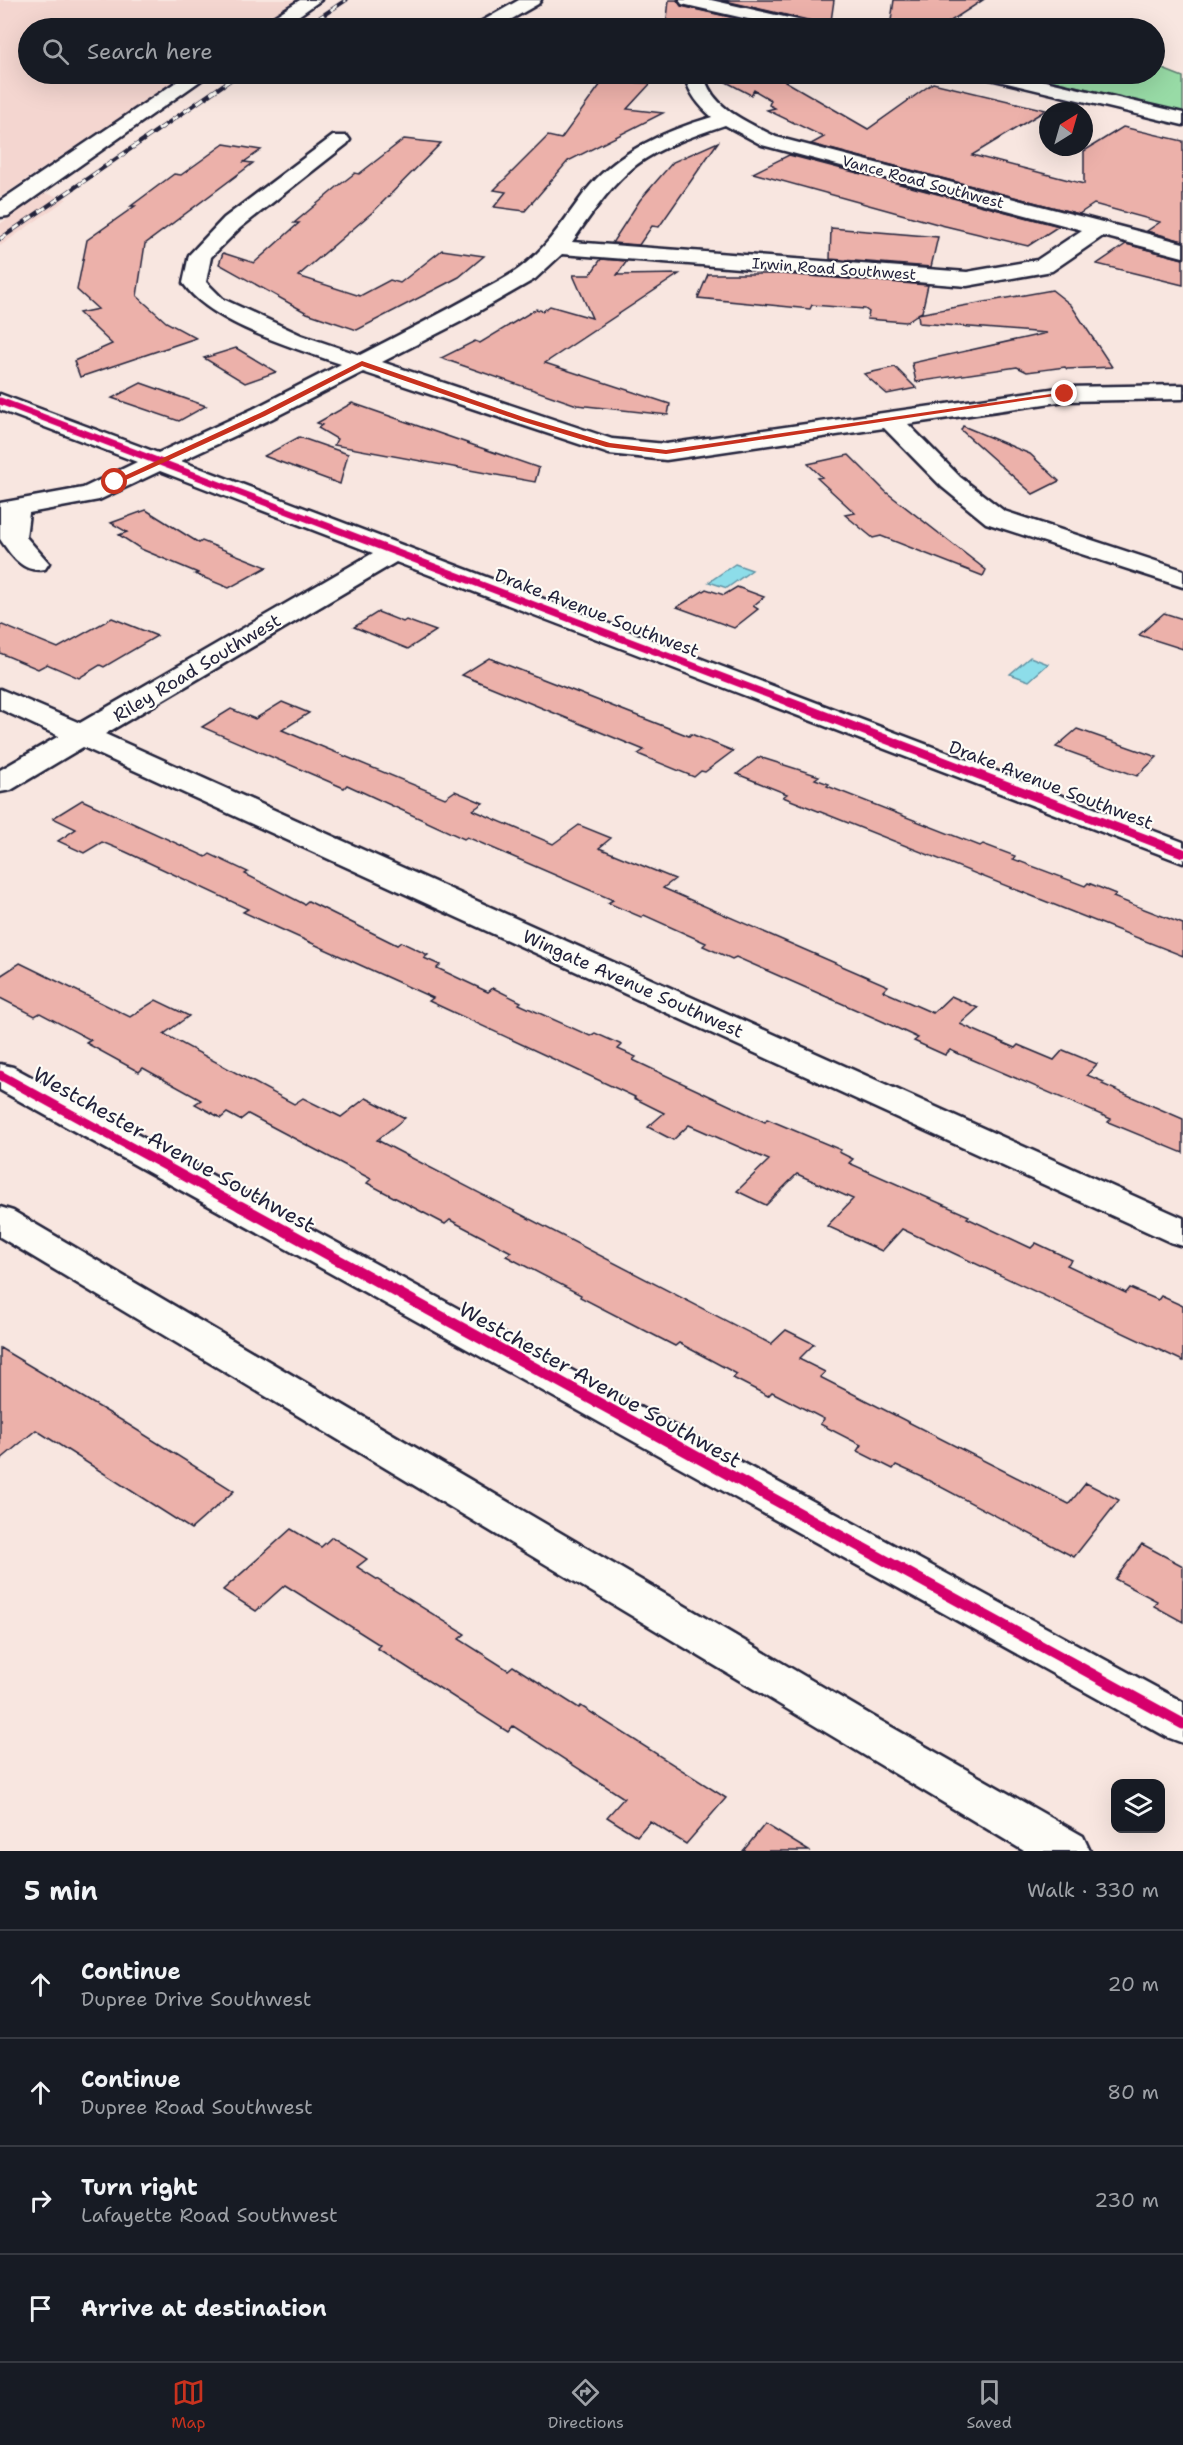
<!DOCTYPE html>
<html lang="en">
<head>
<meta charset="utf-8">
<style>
	body { margin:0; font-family:"Shantell Sans",sans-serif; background:#242831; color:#f1f3f6 }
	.controls { position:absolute; right:18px; bottom:18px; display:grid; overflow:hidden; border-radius:12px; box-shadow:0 6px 24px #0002 }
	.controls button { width:54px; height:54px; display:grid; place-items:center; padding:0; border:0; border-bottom:2px solid #363941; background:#171b24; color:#f1f3f6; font:30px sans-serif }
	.compass { position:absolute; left:1039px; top:102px; width:54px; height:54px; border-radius:50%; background:#171b24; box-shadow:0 6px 24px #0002; rotate:37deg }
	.stop { position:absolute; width:18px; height:18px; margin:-14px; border:4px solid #c8321e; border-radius:50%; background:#fff }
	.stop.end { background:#c8321e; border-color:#fff; box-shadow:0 2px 6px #0008 }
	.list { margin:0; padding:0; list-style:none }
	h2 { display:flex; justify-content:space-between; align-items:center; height:78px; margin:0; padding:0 24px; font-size:26px }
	h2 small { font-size:20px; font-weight:400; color:#9ea1a6 }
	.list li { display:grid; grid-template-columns:39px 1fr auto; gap:18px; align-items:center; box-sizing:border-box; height:108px; padding:0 24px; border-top:2px solid #363941 }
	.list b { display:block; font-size:22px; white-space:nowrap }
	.list p { margin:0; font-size:20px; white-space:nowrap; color:#9ea1a6 }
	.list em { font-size:20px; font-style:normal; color:#9ea1a6 }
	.icon { flex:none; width:33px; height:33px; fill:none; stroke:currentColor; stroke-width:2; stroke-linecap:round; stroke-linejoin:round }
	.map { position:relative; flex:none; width:1183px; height:1851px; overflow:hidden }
	.search { position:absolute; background:#171b24; box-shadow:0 6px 24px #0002; left:18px; right:18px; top:18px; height:66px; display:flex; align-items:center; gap:15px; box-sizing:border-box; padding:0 21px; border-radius:33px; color:#9ea1a6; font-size:22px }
	.sheet { height:510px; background:#171b24 }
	nav { display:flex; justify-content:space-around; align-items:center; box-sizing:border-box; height:84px; border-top:2px solid #363941; background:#171b24; font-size:16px; color:#9ea1a6 }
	nav a { display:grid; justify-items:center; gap:3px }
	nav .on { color:#c8321e }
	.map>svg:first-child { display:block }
</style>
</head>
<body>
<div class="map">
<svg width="1183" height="1851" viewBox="0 0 1183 1851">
	<rect width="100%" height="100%" fill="#f8e6e0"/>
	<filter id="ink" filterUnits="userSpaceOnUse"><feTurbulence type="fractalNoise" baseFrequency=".0167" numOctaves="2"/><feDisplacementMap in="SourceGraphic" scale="12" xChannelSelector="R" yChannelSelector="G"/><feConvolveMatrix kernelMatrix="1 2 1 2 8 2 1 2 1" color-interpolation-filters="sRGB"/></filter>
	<g filter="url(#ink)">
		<path fill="#f4d6d0" d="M0,0h296l-43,28h-225v46h157l-185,123z
			M45,193l22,6 -67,47v-22z"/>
		<path fill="#98dba6" stroke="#5d7e70" stroke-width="1.5" d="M1155,66l28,11v35l-146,-35 13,-3h104z"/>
		<path fill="#8ddde9" stroke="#6292a3" stroke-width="1.5" d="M735,564l17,6 -25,18 -18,-6z
			M1030,657l18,7 -19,17 -19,-7z"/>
		<path fill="#ecb1aa" stroke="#22223b" stroke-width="1.5" d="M669,0h8l4,6 98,22h-113z
			M721,0h113l-4,28h-11l-3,-6z
			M894,0h89l-43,28h-50z
			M711,74h62l95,55 65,-46 113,27 -74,45 112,29v-33l39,-24 60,14v100l-36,-10 13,-9 -66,-18 -15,10 -268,-70 13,-7 -57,-27 8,-2 -6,-3 2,-5 -17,-10 -3,5z
			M603,81l48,2 -24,26 36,4 -95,48 -43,50 -31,-4 12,-15 -12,-2 54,-54 13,3z
			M404,139l37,4 -66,67 -77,66 62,20 30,-16 10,3 42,-33 42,6 -25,21 -102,53 -50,-17 -88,-49 4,-11 31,10 45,-40h-5l43,-36 18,-14 4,1z
			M718,142l-59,85 -7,-1 -13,19 -27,-2 28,-43 33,-38z
			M224,144l37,6 -17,12 9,1 -108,81 -8,52 29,26 30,16 -116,39 -6,-16 38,-17 -33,-31 19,-4 -21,-19 10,-50 48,-34h-4l43,-32 7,1z
			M789,155l270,71 -31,20 -87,-21 -188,-52z
			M831,228l107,9 -7,30 -101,-8z
			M1126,244l57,15v26l-86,-21z
			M601,259l26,2 -10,14 62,-1 -134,89 125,41 -2,11 -91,-10 -136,-47 34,-17 5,2 56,-34 7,2 7,-5 42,12 -19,-43h17z
			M708,274h74l146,11 -6,27 -4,2 134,-24 19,15 41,62 -45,2 -2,-2 -38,5 -10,-5 -101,15 -4,-19 135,-30 -128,-10 -1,-9 -12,8 -39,-3 2,-7 -4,-3 -53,-4 -2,4 -112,-11z
			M236,348l40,24 -31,11 -41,-25z
			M895,367l21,21 -29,6 -23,-20z
			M141,383l65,23 -27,15 -67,-23z
			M352,403l187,65 -4,14 -201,-37 3,-6 -19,-11 4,-3 -5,-2z
			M963,426l67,28 29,27 -26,13 -72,-64z
			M299,437l49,17 -8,30 -76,-28z
			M849,455l37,37 100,78 -3,6 -102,-40 -8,2 -28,-23 10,-2 -38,-35 5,-1 -14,-13z
			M146,510l53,33 3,-2 65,26 -38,21 -34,-14 3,-1 -57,-24 -22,-14 8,-3 -16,-9z
			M737,587l27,10 -11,9 5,3 -24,19 -57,-21 29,-18 18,6z
			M378,612l25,10 3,-2 30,11 -28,18 -54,-22z
			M1164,613l19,6v30l-44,-14z
			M112,618l45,18 -53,31 -4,-2 -21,13 -32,-14 -9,5 -38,-16v-29l58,24z
			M489,658l200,78 2,-2 42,17 -28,21 -4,-1 -7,6 -56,-23 6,-4 -182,-75z
			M282,702l27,11 -27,17 163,68 10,-7 28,12 -10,7 80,34 26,-19 32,13 -12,10 76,31 -12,9 225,98 -5,5 50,22 18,-17 27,12 -18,16 55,24 3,-3 36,15 9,-10 34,14 -10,11 17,7 -2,2 81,35v34l-75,-31 3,-3 -161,-69 -5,5 -31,-14 4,-3 -34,-16 -148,-65 -4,2 -29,-13 3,-3 -62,-28 -3,2 -33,-14 5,-3 -146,-63 -3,2 -117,-54 -3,3 -142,-61 29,-18 24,10z
			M1077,729l80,28 -20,19 -81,-29z
			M759,757l60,19 -4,3 14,5 -2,2 153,60 3,-2 32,12 -2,3 72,27 3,-3 28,11 -3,3 70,27v32l-400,-159 4,-3 -50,-20z
			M82,800l124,57 4,-3 38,18 -3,2 59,30 4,-3 89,44 4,-3 27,13 -4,3 16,7 -3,3 51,24 5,-4 28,14 -2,2 71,32 5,-3 27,12 -4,4 18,8 -3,3 132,62 2,-3 74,31 -2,2 14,7 -4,4 120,53 -2,2 64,30 5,-5 36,17 -5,5 59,28 4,-5 28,12 3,-4 22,10v55l-281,-132 -20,22 -55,-25 26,-27 -56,-25 -31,31 -29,-14 32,-31 -80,-35 -16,15 -25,-13 16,-14 -30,-15 1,-1 -206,-96 4,-3 -190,-86 5,-3 -122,-57 -24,-10 -18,11 -26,-12 18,-12 -23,-11z
			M20,963l110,54 26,-17 33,16 -25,18 130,70 9,-6 38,19 25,-19 39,20 -28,22 394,204 15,-14 28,14 -15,15 26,13 -5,5 249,127 17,-21 33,17 -45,57 -154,-81 -24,-11 -3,4 -36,-18 4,-6 -41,-21 4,-5 -52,-27 -4,4 -35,-18 4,-4 -58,-31 -4,3 -95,-49 1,-2 -75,-39 5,-4 -61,-32 -5,4 -78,-41 4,-4 -123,-65 -8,6 -13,-7 -6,5 -26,-14 6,-4 -58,-32 -4,4 -53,-29 5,-3 -51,-27 -5,3 -35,-18v-22z
			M0,1348l121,72 113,71 -43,38 -155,-99 -36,30z
			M291,1529l30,18 11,-10 35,22 -10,8 108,67 -6,5 49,31 5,-4 66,42 2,-2 145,92 -40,46 -36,-23 -13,15 -30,-19 17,-19 -111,-72 -5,6 -131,-84 3,-3 -95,-60 -29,26 -33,-21z
			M1142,1544l41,22v56l-29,-16 3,-5 -42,-22z
			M765,1824l44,27h-66z"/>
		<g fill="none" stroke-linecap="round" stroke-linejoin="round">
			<defs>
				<path id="minor" d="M300,0h21l-40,28h-21l2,-4z
					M519,0h22l-3,4 -42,24h-21l2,-4z
					M679,0h32l104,24 2,4h-30l-105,-24z
					M188,74h22l-202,142 -8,1v-16z
					M689,74h20l-4,5c9,31 45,44 71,58l407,106v14l-80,-21 -51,35 -85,15 -405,-32 -27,25 -73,42 -80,41 230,77 54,5 399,-57 118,-2v14l-118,2 -157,23 52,53 44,34 179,59v17l-197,-64 -44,-36 -58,-59 -218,32 -57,-6 -246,-82 -92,47 -90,42 1002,381v21l-787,-301 -291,172 1078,484v28l-13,-4 -1087,-495 -72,43 -11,2v-22l59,-34 -59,-27v-20l80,34 293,-170 -213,-82 -61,29 -70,13 -3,24 23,26 -4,6c-22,5 -34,-14 -45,-30v-36l83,-15 54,-26 -137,-52v-16l158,59 95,-44 88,-45c-46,-16 -130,-40 -158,-81l6,-28 35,-37 109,-82h14l3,4 -3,4 -107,84 -29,29 -5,25 17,17 78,36 59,20c40,-21 81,-41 121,-64 13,-7 27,-14 39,-23 28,-21 44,-48 65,-76 31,-40 80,-61 127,-75 -13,-11 -22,-23 -27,-39zM725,125l37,20 320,85 -45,30 -70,12 -395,-30c17,-25 34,-50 56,-70 23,-22 67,-37 97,-47z
					M983,74h32l168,39v12l-197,-47z
					M0,1064l13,3 1170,635v41l-16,-6 -1167,-647z
					M0,1207l13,4 861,506 209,119 7,15h-66l-1024,-614z"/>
			</defs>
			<use href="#minor" stroke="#22223b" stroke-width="5"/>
			<use href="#minor" fill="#fdfcf7" fill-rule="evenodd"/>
			<defs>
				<path id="rail" d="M304,28l42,-28
					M0,239l239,-165"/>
			</defs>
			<use href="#rail" stroke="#22223b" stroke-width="4.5"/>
			<use href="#rail" stroke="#fdfcf7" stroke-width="3" stroke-dasharray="8" stroke-linecap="butt"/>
			<defs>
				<path id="cycleway-far2" d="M0,401l793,303"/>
				<path id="cycleway-far1" d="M789,702l394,151
					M0,1075l242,133"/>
				<path id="cycleway" d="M240,1206l943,518"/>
			</defs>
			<use href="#cycleway-far2" stroke="#fdfcf7" stroke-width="10"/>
			<use href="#cycleway-far1" stroke="#fdfcf7" stroke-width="13"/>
			<use href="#cycleway" stroke="#fdfcf7" stroke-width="15"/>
			<use href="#cycleway-far2" stroke="#d6006c" stroke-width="7"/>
			<use href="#cycleway-far1" stroke="#d6006c" stroke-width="9"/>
			<use href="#cycleway" stroke="#d6006c" stroke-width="11"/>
		</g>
	</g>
	<path fill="#c8321e" d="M362,361l164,57 84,25 56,7 399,-58 3,2 -402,60 -60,-7 -85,-26 -159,-55 -97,50 -148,68 -6,-2 149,-69z"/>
	<g text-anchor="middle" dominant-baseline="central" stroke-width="4.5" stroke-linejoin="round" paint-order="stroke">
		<g font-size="15" fill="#22223b" stroke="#fdfcf7">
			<text transform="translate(923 182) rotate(15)">Vance Road Southwest</text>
			<text transform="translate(834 269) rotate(4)">Irwin Road Southwest</text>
		</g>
		<g font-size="18" fill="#22223b" stroke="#fdfcf7">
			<text transform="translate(597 613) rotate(21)">Drake Avenue Southwest</text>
			<text transform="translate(197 668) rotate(-31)">Riley Road Southwest</text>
			<text transform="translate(1051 785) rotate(21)">Drake Avenue Southwest</text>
			<text transform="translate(633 984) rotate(24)">Wingate Avenue Southwest</text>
		</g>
		<g font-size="21" fill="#22223b" stroke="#fdfcf7">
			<text transform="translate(174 1150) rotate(29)">Westchester Avenue Southwest</text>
			<text transform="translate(600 1385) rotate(29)">Westchester Avenue Southwest</text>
		</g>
	</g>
</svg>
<div class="controls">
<button><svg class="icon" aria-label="layers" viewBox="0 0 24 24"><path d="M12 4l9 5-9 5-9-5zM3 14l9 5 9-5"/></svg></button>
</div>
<svg class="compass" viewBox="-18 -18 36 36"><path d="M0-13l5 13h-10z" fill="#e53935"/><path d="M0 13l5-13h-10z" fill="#9ea1a6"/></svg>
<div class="stop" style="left:115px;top:482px"></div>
<div class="stop end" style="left:1065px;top:394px"></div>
<div class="search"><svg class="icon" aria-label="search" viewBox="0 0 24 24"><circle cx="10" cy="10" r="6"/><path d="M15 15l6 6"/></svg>Search here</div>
</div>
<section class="sheet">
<h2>5 min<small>Walk · 330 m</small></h2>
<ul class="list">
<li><svg class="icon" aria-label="ahead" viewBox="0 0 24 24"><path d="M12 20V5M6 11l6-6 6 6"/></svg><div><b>Continue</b><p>Dupree Drive Southwest</p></div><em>20 m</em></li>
<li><svg class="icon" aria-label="ahead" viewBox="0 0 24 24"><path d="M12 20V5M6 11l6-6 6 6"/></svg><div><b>Continue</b><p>Dupree Road Southwest</p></div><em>80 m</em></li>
<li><svg class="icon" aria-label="right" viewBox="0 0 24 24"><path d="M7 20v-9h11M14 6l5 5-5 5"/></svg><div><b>Turn right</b><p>Lafayette Road Southwest</p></div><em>230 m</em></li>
<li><svg class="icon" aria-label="arrive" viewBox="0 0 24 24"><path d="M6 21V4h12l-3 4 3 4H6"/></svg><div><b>Arrive at destination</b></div></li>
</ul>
</section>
<nav>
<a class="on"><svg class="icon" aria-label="map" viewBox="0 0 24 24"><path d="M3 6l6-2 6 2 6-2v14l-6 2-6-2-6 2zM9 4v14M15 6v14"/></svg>Map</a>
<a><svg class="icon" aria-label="directions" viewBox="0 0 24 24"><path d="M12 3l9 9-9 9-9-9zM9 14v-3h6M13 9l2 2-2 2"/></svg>Directions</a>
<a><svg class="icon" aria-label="saved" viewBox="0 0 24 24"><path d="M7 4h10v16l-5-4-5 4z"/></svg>Saved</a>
</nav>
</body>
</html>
